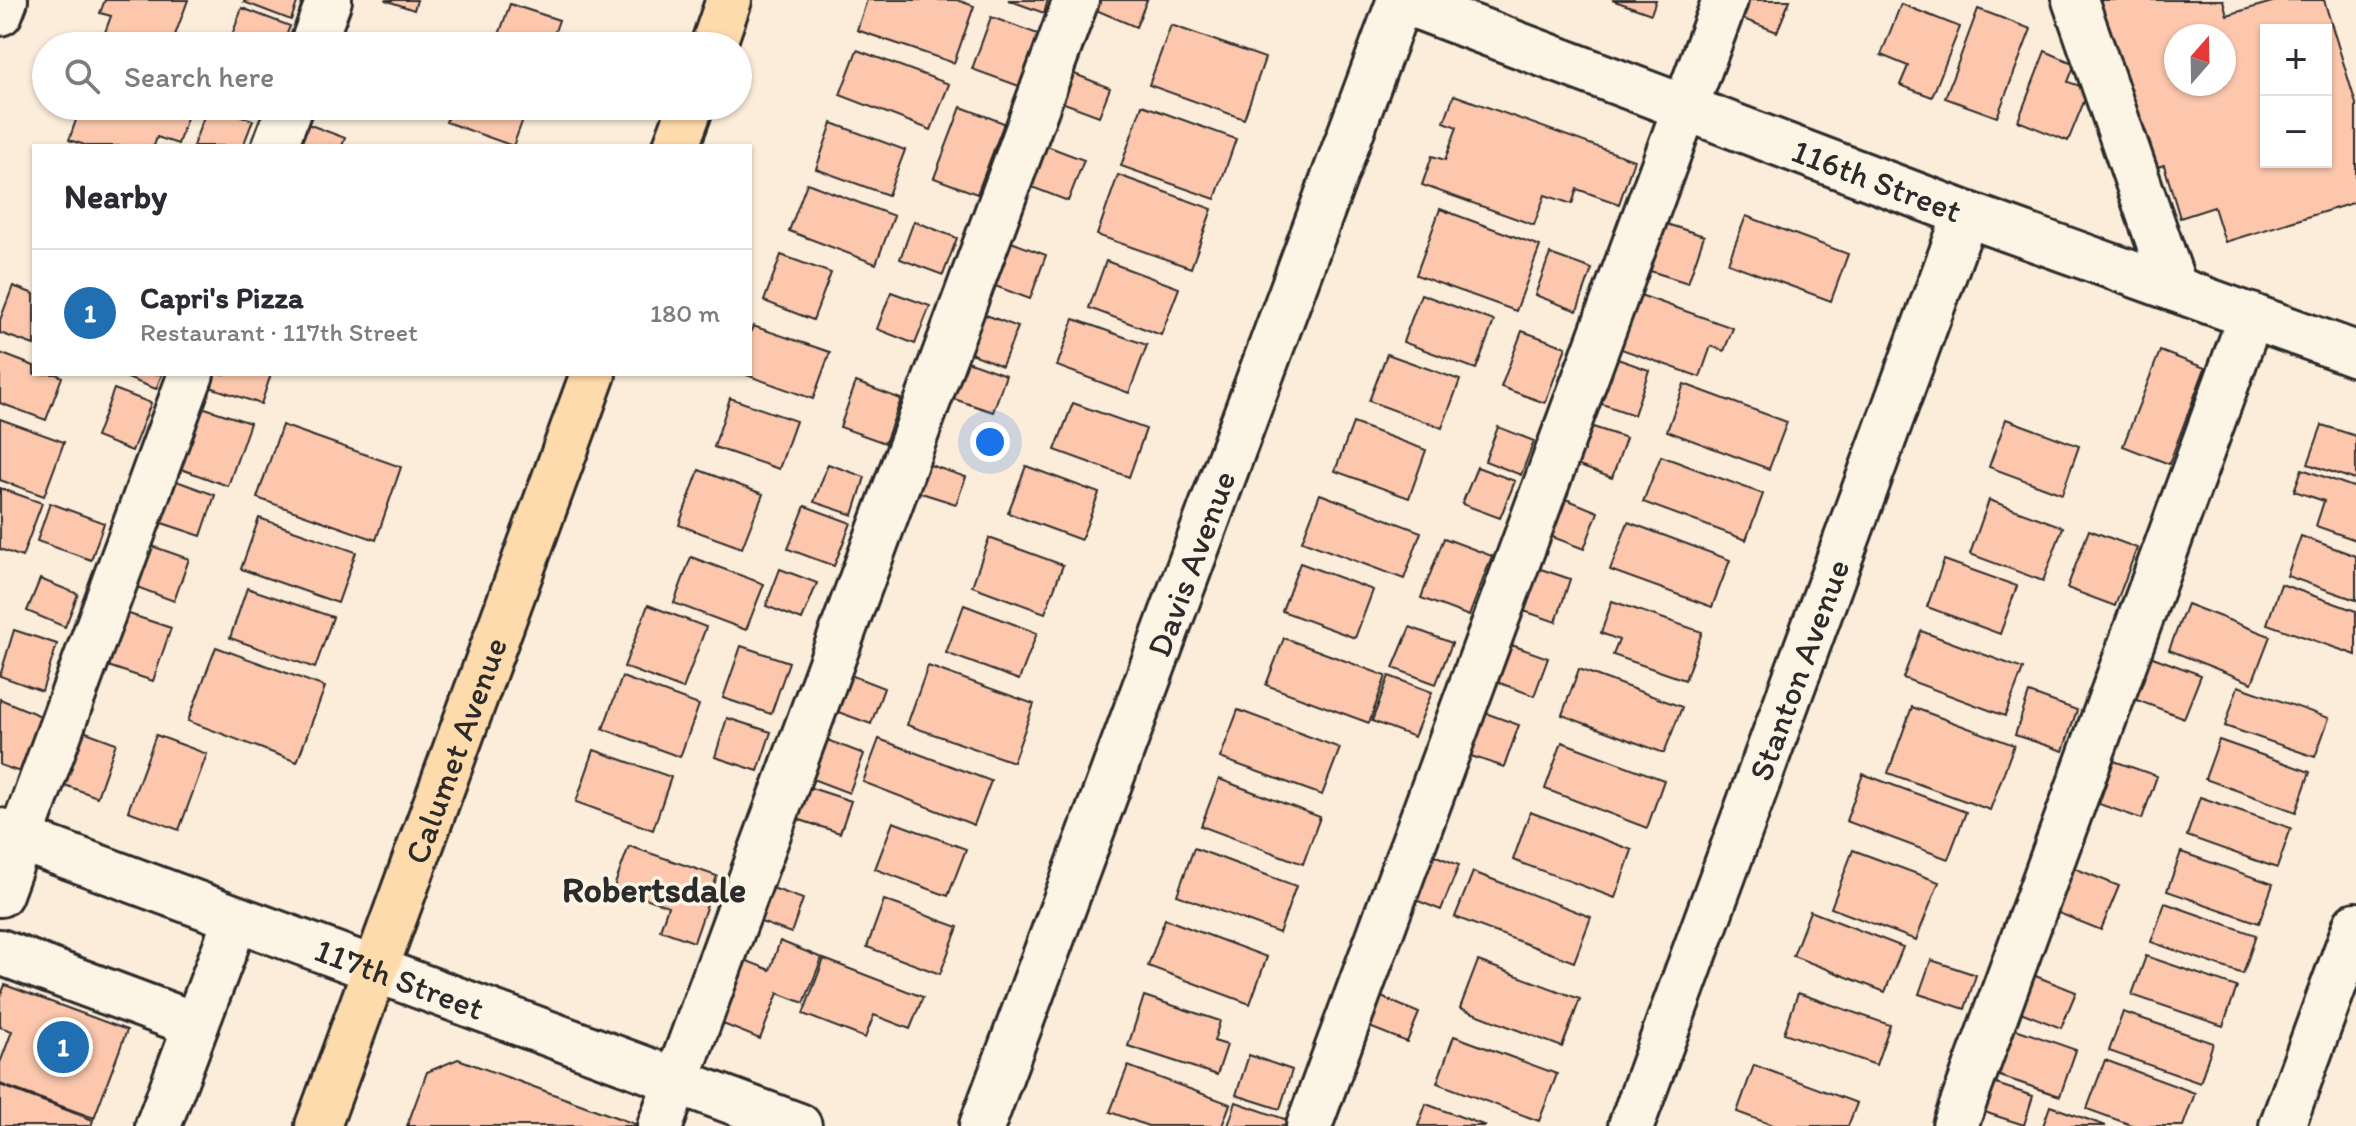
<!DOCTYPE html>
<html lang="en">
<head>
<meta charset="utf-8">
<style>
	body { margin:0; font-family:Itim,sans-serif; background:#f7f7f7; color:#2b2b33 }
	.controls { position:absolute; right:24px; top:24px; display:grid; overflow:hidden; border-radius:0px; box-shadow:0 2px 6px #0004 }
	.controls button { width:72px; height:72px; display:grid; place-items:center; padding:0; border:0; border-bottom:2px solid #e1e1e2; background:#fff; color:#2b2b33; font:40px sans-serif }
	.compass { position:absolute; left:2164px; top:24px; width:72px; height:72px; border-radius:50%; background:#fff; box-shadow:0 2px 6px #0004; rotate:20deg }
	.you { position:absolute; left:990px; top:442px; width:28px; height:28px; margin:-20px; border:6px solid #fff; border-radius:50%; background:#1a73e8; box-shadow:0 0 0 12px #1a73e833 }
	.badge { display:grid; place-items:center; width:52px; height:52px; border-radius:50%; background:#1f6fb2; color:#fff; font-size:26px; font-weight:700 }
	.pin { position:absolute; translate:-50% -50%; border:4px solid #fff; box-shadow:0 2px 8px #0006 }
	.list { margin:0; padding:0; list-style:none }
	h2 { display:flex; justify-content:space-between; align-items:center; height:104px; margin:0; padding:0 32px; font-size:34px }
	h2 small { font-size:26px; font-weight:400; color:#7c7c81 }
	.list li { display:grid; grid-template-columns:52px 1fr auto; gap:24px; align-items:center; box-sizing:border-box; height:128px; padding:0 32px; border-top:2px solid #e1e1e2 }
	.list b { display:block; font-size:30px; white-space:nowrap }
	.list p { margin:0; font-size:26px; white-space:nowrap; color:#7c7c81 }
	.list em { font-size:26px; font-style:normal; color:#7c7c81 }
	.icon { flex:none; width:44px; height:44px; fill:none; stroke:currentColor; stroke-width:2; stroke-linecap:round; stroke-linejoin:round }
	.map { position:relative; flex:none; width:2356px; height:1126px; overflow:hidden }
	.search { position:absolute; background:#fff; box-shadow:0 2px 6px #0004; left:32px; top:32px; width:720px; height:88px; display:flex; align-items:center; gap:20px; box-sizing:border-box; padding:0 28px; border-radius:44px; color:#7c7c81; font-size:30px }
	.panel { position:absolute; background:#fff; box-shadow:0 2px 6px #0004; left:32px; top:144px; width:720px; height:232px; border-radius:0px }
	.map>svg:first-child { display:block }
</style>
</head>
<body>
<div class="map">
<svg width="2356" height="1126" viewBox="0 0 2356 1126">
	<rect width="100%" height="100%" fill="#fcecda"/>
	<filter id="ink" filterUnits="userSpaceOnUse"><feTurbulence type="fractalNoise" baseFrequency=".0125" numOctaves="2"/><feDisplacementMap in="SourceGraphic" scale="16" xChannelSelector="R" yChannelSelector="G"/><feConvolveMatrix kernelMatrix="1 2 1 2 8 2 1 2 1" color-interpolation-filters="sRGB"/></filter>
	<g filter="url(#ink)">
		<path fill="#fcc7ad" stroke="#2b2b2b" stroke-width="2" fill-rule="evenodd" d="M105,0h83l-17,46h-71l11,-30 -11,-3z
			M245,0h53l-7,20 -47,-18z
			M385,0h32l-3,10z
			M867,0h90l17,6 -20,57 -97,-33z
			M1008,0h40l-4,13z
			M1100,0h47l-11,27 -40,-17z
			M1612,0h44l-5,14z
			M1735,0h55l-13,32 -47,-18z
			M2093,0h130l4,15 52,-15h45l32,104v98l-131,40 -11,-35 -34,11 -16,-53 -20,6zM2266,30h60v132h-60zM2176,36h48v48h-48z
			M510,4l49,16 -9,26h-55z
			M1901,4l59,23 -28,70 -32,-12 8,-19 -27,-11z
			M242,8l48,18 -8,20h-54z
			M1978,9l53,20 -34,88 -52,-19z
			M991,17l47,17 -19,52 -47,-17z
			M1171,25l94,33 -21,61 -95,-34z
			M337,34l34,12h-38z
			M857,50l92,34 -18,46 -91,-35z
			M2045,51l30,13 -7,18 21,7 -21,52 -50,-20z
			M1067,71l43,17 -11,28 -43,-16z
			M1454,95l180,65 -15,44 -42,-15 -5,15 -27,-9 -11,30 -112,-40 10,-29 13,4 12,-33 -13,-5z
			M1142,105l94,34 -21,60 -94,-33z
			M81,106h110l-13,38 -21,-7 -3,9h-66l-19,-6z
			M208,106h5l40,14 -10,26h-50z
			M452,106h76l-15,40 -67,-24z
			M961,107l43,16 -27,71 -43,-16z
			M305,123l40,15 -3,8h-45z
			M832,123l73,27 -17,45 -72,-26z
			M1039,143l45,17 -16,41 -44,-17z
			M1118,175l94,34 -21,59 -94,-33z
			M807,183l87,33 -18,48 -87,-33z
			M1440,209l100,37 -24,65 -100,-36z
			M1746,216l102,38 -17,47 -103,-38z
			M914,221l43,17 -14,37 -43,-16z
			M1657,221l47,15 -16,47 -47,-15z
			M1003,239l43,16 -16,44 -43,-16z
			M1550,254l42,15 -15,42 -42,-16z
			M781,255l50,18 -18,47 -49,-19z
			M1106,261l73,27 -18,47 -72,-27z
			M13,286l21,8v51l-34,-12v-13z
			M1629,291l104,37 -9,23 -13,-5 -11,31 -90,-32z
			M891,292l39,14 -15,38 -38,-15z
			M1421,294l73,27 -18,48 -73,-27z
			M978,312l40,15 -16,39 -39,-16z
			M1074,319l73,26 -18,48 -72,-27z
			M753,326l77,26 -17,47 -69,-25h6v-40z
			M1522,331l44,16 -21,56 -44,-16z
			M2160,351l45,17 -36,96 -46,-18z
			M0,353l34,13v8h22l6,3 -16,43 -46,-17z
			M1387,354l73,26 -18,48 -73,-27z
			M1609,356l40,14 -15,45 -41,-14z
			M964,360l42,15 -13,37 -42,-14z
			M117,374h45l-6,15z
			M211,374h60l-10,30 -54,-18z
			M856,382l45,17 -16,44 -45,-16z
			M1684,384l103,38 -18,47 -102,-38z
			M114,389l37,14 -19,48 -36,-14z
			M730,398l66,23 -17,48 -65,-22z
			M1073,403l73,26 -17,48 -74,-27z
			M199,406l51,17 -22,63 -50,-18z
			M0,419l64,23 -20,54 -44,-16z
			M2006,419l73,27 -17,48 -73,-27z
			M1353,423l73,27 -17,48 -74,-27z
			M1581,423l45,15 -14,40 -44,-16z
			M282,425l119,42 -25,73 -119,-42z
			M2322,425l34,11v44l-48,-16z
			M1498,427l36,14 -13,34 -36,-14z
			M1661,456l102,38 -17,46 -103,-38z
			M924,463l42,14 -10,27 -41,-13z
			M828,464l37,13 -12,38 -39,-13z
			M1026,466l73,27 -18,47 -73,-27z
			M1477,467l38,14 -15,37 -38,-14z
			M2302,469l54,19v52l-40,-14 8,-25 -30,-10z
			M699,470l64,24 -21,54 -63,-23z
			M171,479l44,16 -14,41 -45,-15z
			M0,488l42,15 -20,54 -22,-8z
			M1320,494l101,38 -17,47 -102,-38z
			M1556,495l42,17 -14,37 -42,-16z
			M1989,500l74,27 -20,54 -73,-27z
			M50,503l54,20 -13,37 -54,-19z
			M805,506l46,17 -17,43 -46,-17z
			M259,518l97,34 -18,51 -97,-34z
			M1628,522l102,38 -18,47 -102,-37z
			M2089,530l48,18 -22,58 -48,-18z
			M2301,536l55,20v44l-69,-24z
			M989,538l74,27 -18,48 -73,-27z
			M1444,538l48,18 -23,60 -48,-18z
			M149,545l40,14 -15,42 -40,-15z
			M691,557l73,27 -18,46 -72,-27z
			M1944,560l73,26 -17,48 -73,-27z
			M1300,563l73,27 -18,48 -73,-27z
			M1529,565l41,14 -14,43 -41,-14z
			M780,569l37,14 -15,37 -36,-14z
			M40,579l38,15 -13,33 -38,-16z
			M2281,584l75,27v44l-89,-31z
			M247,588l86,29 -18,51 -85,-30z
			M1612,601l90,31 -17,48 -72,-25 6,-15 -18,-7z
			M2187,604l83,32 -18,47 -83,-33z
			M648,605l58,22 -23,62 -59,-22z
			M964,605l73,28 -18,47 -73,-27z
			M123,612l48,16 -18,53 -48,-16z
			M1410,627l42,16 -16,41 -43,-16z
			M14,630l43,14 -15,47 -42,-15z
			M1921,631l102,38 -18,47 -102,-38z
			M1284,638l102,38 -17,47 -103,-38z
			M1506,643l42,15 -14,38 -42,-16z
			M741,646l48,16 -18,52 -48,-16z
			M216,647l109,40 -28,75 -109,-41z
			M2150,656l51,19 -17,43 -50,-19z
			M928,666l106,38 -21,58 -106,-37z
			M1579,669l103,38 -18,46 -102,-38z
			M840,671l44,17 -13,36 -44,-16z
			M1389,676l43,16 -18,45 -42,-16z
			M622,677l77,28 -19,52 -77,-28z
			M2238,686l91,32 -14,39 -90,-31z
			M2029,693l48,17 -14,41 -48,-16z
			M0,699l41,17 -21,56 -20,-7z
			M1912,707l102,38 -24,65 -102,-37z
			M1238,710l102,38 -18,47 -102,-37z
			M1477,710l42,15 -15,42 -42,-14z
			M727,718l44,14 -13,39 -43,-14z
			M78,729l38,14 -19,54 -38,-14z
			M156,735l51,19 -28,76 -51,-19z
			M822,738l42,16 -15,39 -42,-16z
			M879,739l112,42 -17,44 -111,-43z
			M2219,740l91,32 -14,40 -91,-33z
			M1562,742l102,38 -17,48 -102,-39z
			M594,750l77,27 -18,53 -77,-28z
			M2114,761l43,15 -15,43 -43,-15z
			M1863,774l103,38 -18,47 -102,-38z
			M1219,779l101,38 -17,47 -102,-38z
			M805,786l46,15 -11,32 -46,-15z
			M2200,797l91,31 -14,40 -90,-32z
			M1530,812l102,38 -17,48 -102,-38z
			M893,822l73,27 -18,47 -73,-27z
			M629,846l88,30 -23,66 -34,-12 8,-24 -54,-19z
			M1194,848l102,38 -17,47 -102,-38z
			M1853,850l86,32 -23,58 -85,-32z
			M1426,852l33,13 -18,45 -33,-13z
			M2181,852l92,32 -14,39 -92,-32z
			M2074,868l45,18 -18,44 -45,-18z
			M1473,872l118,45 -17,45 -119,-45z
			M767,886l36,13 -12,34 -36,-13z
			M884,900l74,27 -18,47 -73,-27z
			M2165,903l91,32 -13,39 -92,-32z
			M1810,911l93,36 -18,45 -92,-36z
			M1165,919l102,38 -17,47 -102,-38z
			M780,941l42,17 -18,45 -26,-10 -18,46 -47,-19 24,-63 33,13z
			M2146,956l91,31 -14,39 -91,-31z
			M824,959l99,38 -13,32 -36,-14 -9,23 -62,-24z
			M1931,960l45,15 -11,34 -46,-15z
			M1478,961l102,38 -18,48 -102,-39z
			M2033,975l43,17 -15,36 -43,-17z
			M5,985l122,45 -33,88 -94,-34v-21l12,-32 -12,-4v-30z
			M1798,993l92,32 -14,40 -92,-32z
			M1144,996l76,25 -6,20 13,4 -10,30 -89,-29z
			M1379,996l40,17 -12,29 -40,-16z
			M2123,1012l90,31 -13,40 -91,-32z
			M2010,1027l66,23 -16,46 -66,-22z
			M1454,1036l103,38 -18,47 -102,-38z
			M1249,1055l43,15 -12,39 -44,-14z
			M458,1059l182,67h-233l20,-54z
			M2105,1060l90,33 -12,33h-49l-47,-17z
			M1754,1065l103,38 -9,23h-73l-38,-14z
			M1128,1066l102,38 -8,22h-74l-38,-14z
			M1990,1082l43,14 -9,29 -43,-14z
			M0,1085l93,35 -2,6h-91z
			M1236,1102l60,21v3h-68z
			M1426,1104l60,22h-68z
			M2050,1106l56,20h-63z"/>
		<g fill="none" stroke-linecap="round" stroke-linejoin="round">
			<defs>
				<g id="minor">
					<path id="s1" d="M1400,0l566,214 390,140"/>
					<path d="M2075,0l100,289"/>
					<path d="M0,13l5,-13"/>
					<path d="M312,46l17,-46"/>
					<path d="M275,146l15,-40"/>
					<path id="s2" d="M0,831l799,295"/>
					<path d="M0,894l191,-520"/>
					<path d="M0,952l196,73"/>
					<path d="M158,1126l78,-207"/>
					<path d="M660,1126l416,-1126"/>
					<path id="s3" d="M982,1126l418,-1126"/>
					<path d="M1309,1126l416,-1126"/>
					<path id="s4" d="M1631,1126l335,-912"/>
					<path d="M1955,1126l296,-810"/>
					<path d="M2282,1126l74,-201"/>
				</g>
				<g id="major">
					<path d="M713,46l16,-46"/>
					<path d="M676,146l15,-40"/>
					<path id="s5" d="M318,1126l275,-752"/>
				</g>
			</defs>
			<use href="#minor" stroke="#2b2b2b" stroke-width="50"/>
			<use href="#major" stroke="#2b2b2b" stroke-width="50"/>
			<use href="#minor" stroke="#fcf5e5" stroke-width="44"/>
			<use href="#major" stroke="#fedbac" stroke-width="44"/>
		</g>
	</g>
	<g text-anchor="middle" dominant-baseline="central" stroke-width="7" stroke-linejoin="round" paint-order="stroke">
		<g font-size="34" fill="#2b2b2b" stroke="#fcf5e5">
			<text stroke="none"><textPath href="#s1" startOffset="510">116th Street</textPath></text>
			<text stroke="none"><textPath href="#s3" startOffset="600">Davis Avenue</textPath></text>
			<text stroke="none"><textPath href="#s4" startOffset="486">Stanton Avenue</textPath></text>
			<text stroke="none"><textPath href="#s5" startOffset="400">Calumet Avenue</textPath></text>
			<text stroke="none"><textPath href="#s2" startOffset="426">117th Street</textPath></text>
		</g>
		<g font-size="36" font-weight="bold" fill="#2b2b2b" stroke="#fcf5e5">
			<text x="654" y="889">Robertsdale</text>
		</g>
	</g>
</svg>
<div class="controls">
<button>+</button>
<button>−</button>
</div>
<svg class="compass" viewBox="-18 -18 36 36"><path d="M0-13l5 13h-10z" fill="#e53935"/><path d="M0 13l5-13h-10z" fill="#7c7c81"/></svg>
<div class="you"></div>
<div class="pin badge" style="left:63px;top:1047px">1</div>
<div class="search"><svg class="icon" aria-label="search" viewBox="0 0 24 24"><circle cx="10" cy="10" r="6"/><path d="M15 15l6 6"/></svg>Search here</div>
<section class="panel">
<h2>Nearby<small></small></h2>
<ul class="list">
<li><span class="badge">1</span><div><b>Capri's Pizza</b><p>Restaurant · 117th Street</p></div><em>180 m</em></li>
</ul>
</section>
</div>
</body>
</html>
